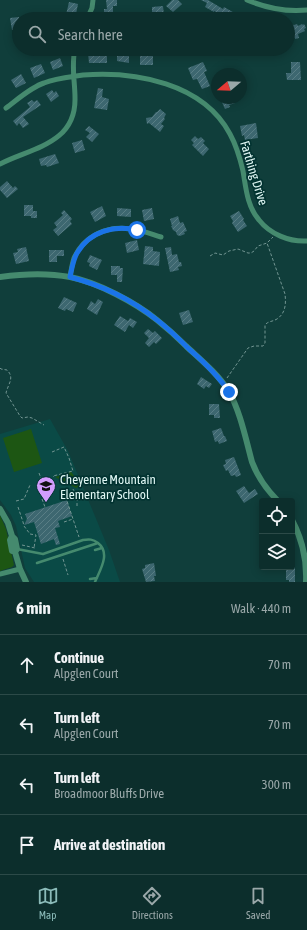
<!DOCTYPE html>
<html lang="en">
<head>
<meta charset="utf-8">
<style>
	body { margin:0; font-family:"Asap Condensed",sans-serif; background:#153634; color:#f1f3f6 }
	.controls { position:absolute; right:12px; bottom:12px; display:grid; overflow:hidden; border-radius:4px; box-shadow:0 2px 10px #0003 }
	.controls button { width:36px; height:36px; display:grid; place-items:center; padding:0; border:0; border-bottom:1px solid #2c4a48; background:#0c2e2c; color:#f1f3f6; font:20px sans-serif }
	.compass { position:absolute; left:211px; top:68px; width:36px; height:36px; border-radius:50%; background:#0c2e2c; box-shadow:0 2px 10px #0003; rotate:251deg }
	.stop { position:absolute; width:12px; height:12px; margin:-9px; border:3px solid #1a73e8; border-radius:50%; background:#fff }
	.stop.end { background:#1a73e8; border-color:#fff; box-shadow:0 1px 4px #0008 }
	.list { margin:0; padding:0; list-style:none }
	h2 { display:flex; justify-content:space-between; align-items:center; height:52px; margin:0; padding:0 16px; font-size:17px }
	h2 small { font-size:13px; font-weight:400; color:#9aa8a9 }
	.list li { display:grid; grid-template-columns:26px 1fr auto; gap:12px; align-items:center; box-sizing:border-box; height:60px; padding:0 16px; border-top:1px solid #2c4a48 }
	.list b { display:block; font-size:15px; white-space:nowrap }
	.list p { margin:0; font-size:13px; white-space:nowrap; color:#9aa8a9 }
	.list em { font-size:13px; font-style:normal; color:#9aa8a9 }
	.icon { flex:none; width:22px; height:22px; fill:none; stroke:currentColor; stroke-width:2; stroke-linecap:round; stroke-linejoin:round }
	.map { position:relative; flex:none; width:307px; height:582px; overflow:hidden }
	.search { position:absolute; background:#0c2e2c; box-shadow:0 2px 10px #0003; left:12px; right:12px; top:12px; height:44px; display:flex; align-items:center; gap:10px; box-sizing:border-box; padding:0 14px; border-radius:22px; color:#9aa8a9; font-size:15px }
	.sheet { height:292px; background:#0c2e2c }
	nav { display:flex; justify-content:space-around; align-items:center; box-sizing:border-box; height:56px; border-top:1px solid #2c4a48; background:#0c2e2c; font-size:11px; color:#9aa8a9 }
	nav a { display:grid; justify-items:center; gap:2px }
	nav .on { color:#8bbbb9 }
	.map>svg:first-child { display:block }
</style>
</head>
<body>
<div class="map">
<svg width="307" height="582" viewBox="0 0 307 582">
	<defs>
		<pattern id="building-hatch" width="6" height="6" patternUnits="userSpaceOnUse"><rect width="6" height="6" fill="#3d6770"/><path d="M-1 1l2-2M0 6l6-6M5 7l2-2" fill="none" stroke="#597e85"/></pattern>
	</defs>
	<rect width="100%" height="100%" fill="#103e3b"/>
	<path fill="#0a4a46" d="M50,419l18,32 41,99 11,32h-86l-9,-14 -9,-42 -5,-11 -11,-15v-66z"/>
	<path fill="#1d5613" d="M31,429l11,34 -28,9 -11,-34z
		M71,472l5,6 4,8 -4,2 -21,-11z
		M0,515l6,14 8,36 -2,2 -12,4z"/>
	<path fill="url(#building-hatch)" d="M106,0h11v6h-4v11h-9v-8h3z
		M172,0h6l4,4 -9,8 -7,-6z
		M201,0h7l15,9 1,-2 21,12h-20l-4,-2 1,-2 -8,-4v1l-9,-5 2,-4z
		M69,2l9,2 -3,15h-10l2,-4h-1z
		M163,6l1,9h-12v-8z
		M19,17v12l-7,1 -2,-12z
		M288,24l6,1 3,-1 1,2 4,-2 1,1 1,-1 2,4 -2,1 1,2 -7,3 1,4 -4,1v-1l-7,-2 1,-6h-1z
		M117,49h12v14l-12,-2z
		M97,50h5v4h5v9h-18l-1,-10h9z
		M140,52h13v13h-13z
		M60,58l3,8 -10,4 -3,-8z
		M203,62l4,9 -3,1 6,14 -8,3 -5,-10 -4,1 -5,-12z
		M291,62h9l1,18h-14l-1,-7h5z
		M41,64l4,9 -11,5 -4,-10z
		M21,74l5,9 -10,5 -5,-8z
		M98,88l5,1 -1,8 7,2 -2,11 -13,-2z
		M52,90l2,3 2,-2 3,5 -8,6 -5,-8z
		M220,98h13l2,5 -6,2 1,2 -5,2z
		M32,100l2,2 3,-2 4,5 -18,12 6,7 -6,4 -4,-5 -2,3 -4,-5 17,-14 -3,-4z
		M160,109l6,5 -2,4 1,1 -4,5 3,2 -4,6 -11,-9 -2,1 -1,-6 6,-1 4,-5h1z
		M256,123l2,15 -13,2 -1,-5 -2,1 -2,-10z
		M89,126l10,8 -7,8 -6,-5 4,-4 -5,-3z
		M195,136l3,3 3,-2 4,4 -2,2 6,6 -6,7 -11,-11 2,-2 -3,-3z
		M82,140l3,10 -10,3 -3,-10z
		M55,154l4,9 -12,4 -1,-2 -5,1 -2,-7z
		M7,181l6,7 2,-2 3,3 -11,9 -7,-8v-3z
		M24,205h9v6h4v7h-6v-2h-7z
		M102,206l4,10 -11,6 -5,-10z
		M117,208l14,1v8l-14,-1z
		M152,208l2,11 -10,2 -2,-11z
		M64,210l8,9 -2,2 2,3 -14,12 -5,-6 4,-3 -3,-4 9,-8 -2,-2z
		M239,211l5,8 -1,1 4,6 -9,6 -6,-9 1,-2 -3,-5z
		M178,216l2,7 3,-1 4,9 -3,1 1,2 -5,2 -3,-1 -1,-3 -3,-2 -2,-4h1l-2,-7z
		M137,240l2,10 -12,3 -2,-10z
		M145,246l8,1v4l7,1 -1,14 -16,-2z
		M26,247l3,14 -13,3 -3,-11 5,-1 -1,-3z
		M171,247l1,8 5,-1 2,8h2l1,4 -4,1 1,3 -9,2 -5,-24z
		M49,250h15v6h-7v6h-8z
		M90,255l12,5 -5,10 -8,-4 1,-3 -3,-1z
		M111,266h9v2h3l-1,14h-5v-7h-6z
		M64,297l13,6 -4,9 -7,-3 -1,2 -7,-3z
		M98,299l5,3 -6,13 -10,-6 4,-8 4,3z
		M189,310l4,12 -10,3 -4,-12z
		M120,316l8,5 2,-3 7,4 -4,6 -4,-3 -4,7 -11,-7z
		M148,329l5,4 2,-2 7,7 -6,6 -2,-2 -5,5 -4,-4 4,-5 -5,-5z
		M201,377l11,7 -3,4 -3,-2 -2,3 -7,-5z
		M209,404h10l1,14h-6v-3h-5z
		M221,428l3,8h1l2,5 -8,3 -1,-3 -3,1 -3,-11z
		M234,457l7,18 -5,2 -1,-2 -4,1 -3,-6 -2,1 -3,-6 3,-1 -1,-4z
		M244,486l5,7 6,-4 3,5 -14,9 -8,-12z
		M67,500l5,16 -14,5 2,6 -5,1 5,16 -4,1 -2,-6 -13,5 -7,-22 -10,3 3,-6 -2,-5z
		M154,563l2,13h-2l1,5 -9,1 -4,-13 3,-1v-3z
		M286,567h9v15h-6v-2h-3z"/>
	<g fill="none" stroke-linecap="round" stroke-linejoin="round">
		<path stroke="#729592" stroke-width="1" stroke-dasharray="3 2" stroke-linecap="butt" d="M210,256l5,-3 8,2 6,-4 9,-2 10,4h3l3,-2 4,-5 9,-3 6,-6
			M0,368l1,1 6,1c8,8 1,14 -1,23l14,23 2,2 6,-1 4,1 12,7
			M227,378l21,-30 6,-2h9l2,-3v-18c3,-4 7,-3 12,-6 9,-6 9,-16 8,-25l-18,-51
			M52,452l12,-5 5,11 4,13 -20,5 1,1
			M39,473l3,8
			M73,489l4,8v9
			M64,492l15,45
			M42,499l3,8
			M16,501l8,-2 6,-14
			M18,507l5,15 1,4 6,8 6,1 -2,13
			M64,522l9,-3
			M22,545l13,3
			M63,559l5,16"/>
		<path stroke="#458a6e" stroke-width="2.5" d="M17,549l26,5 40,-14c6,-1 10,-1 15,3 13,10 2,27 -3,39
			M95,550l7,-2
			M37,563l61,-20
			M90,579l7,-1"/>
		<path stroke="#458a6e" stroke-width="5" d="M247,0c19,8 39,12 60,10
			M87,19l5,-11 1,-8
			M6,108c11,-8 25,-21 38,-25 12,-5 26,-6 39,-8 52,-4 120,8 147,59 6,11 10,24 13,37 3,17 4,35 16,49 11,14 30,22 48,21
			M0,164c31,-16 76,-20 75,-66 0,-17 -4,-32 0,-49
			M70,277c1,-6 2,-13 4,-19 10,-22 33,-33 57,-29 10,1 20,5 30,8
			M0,574l20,-5"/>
		<path stroke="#458a6e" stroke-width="6" d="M0,277c21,-3 49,-4 70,0 27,5 66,26 87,43 10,8 20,17 29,26 15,14 31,27 42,44 12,20 18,50 24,72 6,16 14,27 26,39
			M0,509l8,14 4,13 3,3 2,10 -2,3
			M292,520c10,19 15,41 14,62
			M12,536l-2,4 2,11 3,1 5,17 6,13"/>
	</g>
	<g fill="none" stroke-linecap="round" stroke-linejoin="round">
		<path stroke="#1a73e8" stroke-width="5" d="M137,230c-23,-5 -47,1 -60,23 -4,7 -5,15 -7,24 31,8 62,23 87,43 12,9 22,19 32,29 15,13 29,26 40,43"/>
	</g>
	<defs>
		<symbol id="school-pin" viewBox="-11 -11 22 30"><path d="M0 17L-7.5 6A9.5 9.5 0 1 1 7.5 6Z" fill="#d29dfd" stroke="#023331"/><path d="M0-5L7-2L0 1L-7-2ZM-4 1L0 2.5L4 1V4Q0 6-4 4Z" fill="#111"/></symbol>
	</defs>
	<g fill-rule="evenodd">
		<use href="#school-pin" x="35" y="475" width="22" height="30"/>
	</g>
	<g text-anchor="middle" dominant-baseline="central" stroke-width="3.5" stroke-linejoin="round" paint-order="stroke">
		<g font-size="13" fill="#e0f7f4" stroke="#023331">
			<text transform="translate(254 173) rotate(73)">Farthing Drive</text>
		</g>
		<g font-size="13" fill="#e0f7f4" stroke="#023331" text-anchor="start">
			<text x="60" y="479">Cheyenne Mountain<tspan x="60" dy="15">Elementary School</tspan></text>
		</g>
	</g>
</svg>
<div class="controls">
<button><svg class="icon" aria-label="locate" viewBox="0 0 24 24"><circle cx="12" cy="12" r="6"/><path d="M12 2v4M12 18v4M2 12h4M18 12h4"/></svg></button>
<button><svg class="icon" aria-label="layers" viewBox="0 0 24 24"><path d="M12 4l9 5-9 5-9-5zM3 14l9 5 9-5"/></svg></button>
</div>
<svg class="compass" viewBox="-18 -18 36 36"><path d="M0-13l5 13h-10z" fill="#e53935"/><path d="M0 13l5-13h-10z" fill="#9aa8a9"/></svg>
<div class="stop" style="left:137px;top:230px"></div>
<div class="stop end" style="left:229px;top:392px"></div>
<div class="search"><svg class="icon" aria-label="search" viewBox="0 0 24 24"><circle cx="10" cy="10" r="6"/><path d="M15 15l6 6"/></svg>Search here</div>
</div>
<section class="sheet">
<h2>6 min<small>Walk · 440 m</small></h2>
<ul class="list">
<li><svg class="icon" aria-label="ahead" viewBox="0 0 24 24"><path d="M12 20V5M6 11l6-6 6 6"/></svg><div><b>Continue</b><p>Alpglen Court</p></div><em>70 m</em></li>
<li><svg class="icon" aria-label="left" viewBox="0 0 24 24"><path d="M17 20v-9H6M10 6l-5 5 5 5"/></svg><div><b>Turn left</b><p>Alpglen Court</p></div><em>70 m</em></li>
<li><svg class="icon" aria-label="left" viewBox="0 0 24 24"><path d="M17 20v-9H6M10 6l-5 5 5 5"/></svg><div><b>Turn left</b><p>Broadmoor Bluffs Drive</p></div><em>300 m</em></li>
<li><svg class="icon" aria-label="arrive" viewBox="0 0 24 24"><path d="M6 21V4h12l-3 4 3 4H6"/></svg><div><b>Arrive at destination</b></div></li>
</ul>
</section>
<nav>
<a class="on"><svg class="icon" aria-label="map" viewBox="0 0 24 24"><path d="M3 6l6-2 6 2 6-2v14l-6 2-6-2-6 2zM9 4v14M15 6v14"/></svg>Map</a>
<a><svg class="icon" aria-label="directions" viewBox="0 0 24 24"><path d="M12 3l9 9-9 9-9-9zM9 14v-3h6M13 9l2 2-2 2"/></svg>Directions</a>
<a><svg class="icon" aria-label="saved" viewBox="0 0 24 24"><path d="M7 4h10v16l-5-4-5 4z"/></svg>Saved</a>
</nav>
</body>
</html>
